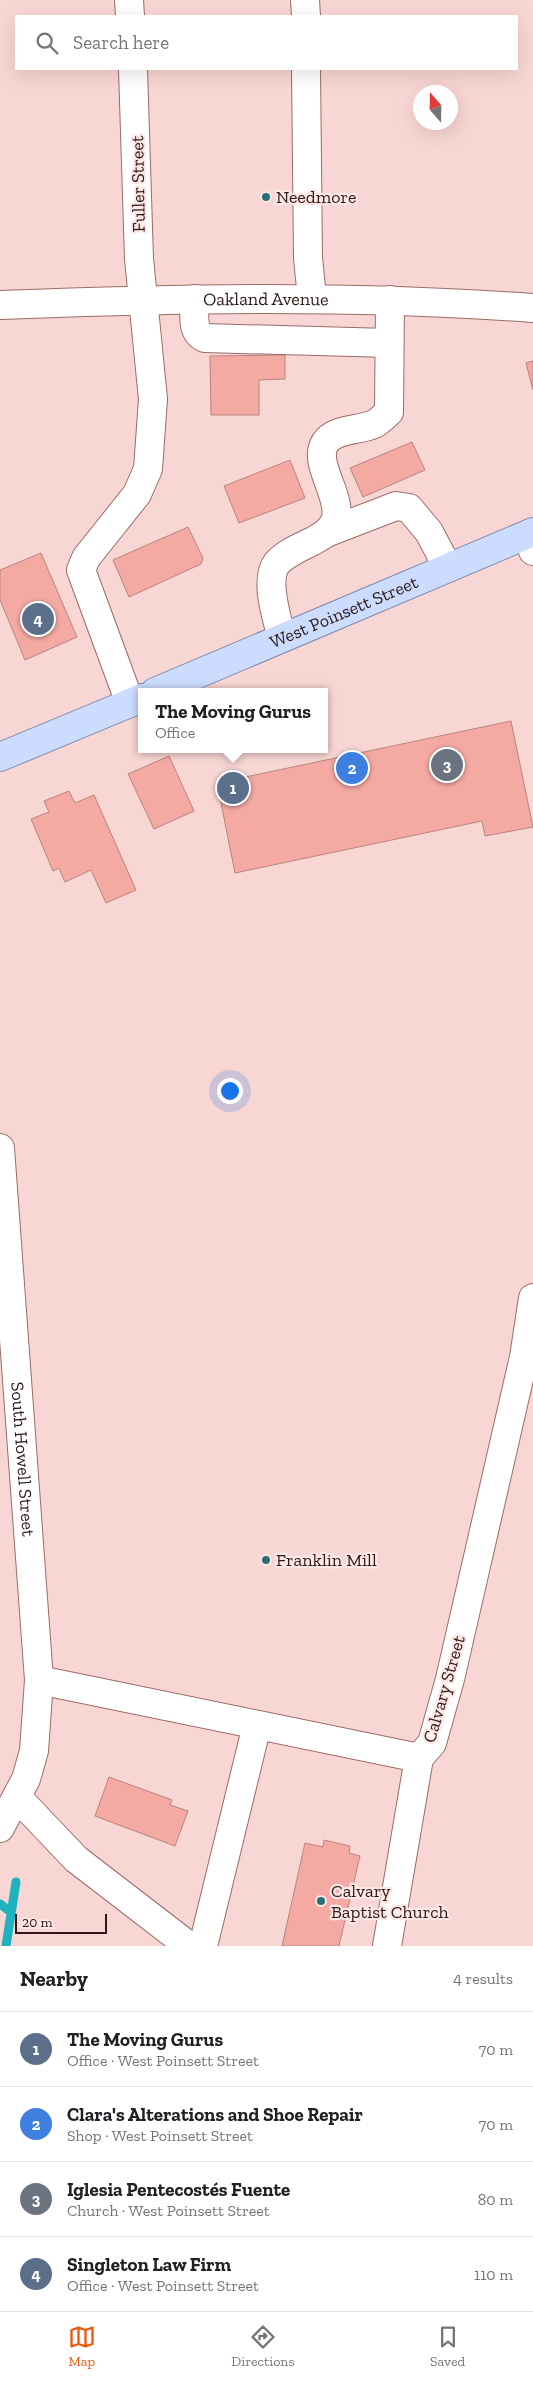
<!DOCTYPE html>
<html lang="en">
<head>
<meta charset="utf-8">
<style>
	body { margin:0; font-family:"Zilla Slab",serif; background:#f2f2f2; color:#202124 }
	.compass { position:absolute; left:413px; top:85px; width:45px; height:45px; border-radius:50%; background:#fff; box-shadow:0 5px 20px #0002; rotate:340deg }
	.scale { position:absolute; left:15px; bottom:12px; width:92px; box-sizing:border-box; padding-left:5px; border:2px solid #2d1917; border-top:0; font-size:14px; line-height:18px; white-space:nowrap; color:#2d1917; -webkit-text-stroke:4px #fee7e4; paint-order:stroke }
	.you { position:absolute; left:229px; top:1090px; width:18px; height:18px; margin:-12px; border:4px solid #fff; border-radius:50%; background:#1a73e8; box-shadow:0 0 0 8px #1a73e833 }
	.badge { display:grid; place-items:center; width:32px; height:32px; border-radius:50%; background:#ea580c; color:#fff; font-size:16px; font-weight:700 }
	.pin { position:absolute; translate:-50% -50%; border:2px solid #fff; box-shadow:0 1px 5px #0006 }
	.popup { position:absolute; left:138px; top:688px; width:190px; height:65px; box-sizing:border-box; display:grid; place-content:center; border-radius:0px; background:#fff; filter:drop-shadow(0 1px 4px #0005); font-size:16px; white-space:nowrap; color:#757577 }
	.popup b { font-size:19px; color:#202124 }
	.popup::after { content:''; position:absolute; left:50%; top:100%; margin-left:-10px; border:10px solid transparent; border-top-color:#fff }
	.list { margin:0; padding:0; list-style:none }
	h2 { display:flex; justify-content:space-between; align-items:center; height:65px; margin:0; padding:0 20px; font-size:21px }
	h2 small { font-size:16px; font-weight:400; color:#757577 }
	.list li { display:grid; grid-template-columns:32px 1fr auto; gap:15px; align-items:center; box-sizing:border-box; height:75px; padding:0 20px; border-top:1px solid #e0e0e0 }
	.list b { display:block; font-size:19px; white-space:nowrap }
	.list p { margin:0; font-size:16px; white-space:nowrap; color:#757577 }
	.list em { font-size:16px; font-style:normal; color:#757577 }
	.icon { flex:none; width:28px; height:28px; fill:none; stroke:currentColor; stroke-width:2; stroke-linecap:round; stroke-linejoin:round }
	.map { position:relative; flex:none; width:533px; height:1946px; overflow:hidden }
	.search { position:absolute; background:#fff; box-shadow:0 5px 20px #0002; left:15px; right:15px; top:15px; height:55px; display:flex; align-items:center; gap:12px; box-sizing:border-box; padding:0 18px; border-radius:0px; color:#757577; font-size:19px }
	.sheet { height:365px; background:#fff }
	nav { display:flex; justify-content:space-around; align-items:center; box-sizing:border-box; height:70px; border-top:1px solid #e0e0e0; background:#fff; font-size:14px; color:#757577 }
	nav a { display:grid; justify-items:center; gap:2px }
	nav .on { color:#ea580c }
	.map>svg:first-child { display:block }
</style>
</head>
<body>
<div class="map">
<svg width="533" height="1946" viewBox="0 0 533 1946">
	<rect width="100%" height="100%" fill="#f8d6d3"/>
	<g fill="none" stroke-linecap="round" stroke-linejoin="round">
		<path stroke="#1fb2bf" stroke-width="9" d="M0,1904l11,8
			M6,1946l10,-64"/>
	</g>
	<path fill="#f5a9a3" stroke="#b88480" d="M285,355v24l-26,1v35h-48l-1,-59z
		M533,361v29l-7,-27z
		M412,442l13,28 -62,27 -13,-29z
		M290,460l15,38 -66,25 -15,-37z
		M188,527l15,31 -2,6 -72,33 -16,-37z
		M41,553l36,84 -52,23 -25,-60v-30z
		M511,721l22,106 -48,9 -3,-15 -247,52 -18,-90z
		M169,756l25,55 -40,18 -26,-55z
		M69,791l6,12 19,-8 42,95 -30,13 -15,-33 -26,12 -6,-14 -6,3 -22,-52 18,-7 -5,-11z
		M109,1777l63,23 -2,5 18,6 -13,35 -80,-30z
		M324,1840l26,6 -1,7 11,3 -21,90h-57l23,-103 18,4z"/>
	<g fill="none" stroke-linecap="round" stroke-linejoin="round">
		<defs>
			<g id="minor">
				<path d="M129,0l1,16"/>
				<path d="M305,0l1,16"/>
				<path d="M306,69l2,189 4,40"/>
				<path d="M195,299c0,13 -5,33 10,39l184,5"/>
				<path id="s1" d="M0,305c178,-7 355,-10 533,3"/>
				<path d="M326,533l70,-27 13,2 20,24 19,36"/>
				<path d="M530,534l3,17"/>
				<path d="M282,638c-5,-19 -18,-58 -5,-75 9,-10 24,-16 36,-22 9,-5 18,-10 22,-20 9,-23 -23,-57 -10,-78 9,-15 34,-12 49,-19 5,-2 10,-8 15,-12l1,-112"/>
				<path d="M130,703l-49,-133 5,-12 51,-64 11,-25 5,-70 -14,-140 -6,-190"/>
				<path id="s2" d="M0,1148l39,532 -5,71 -8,28 -26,49"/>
				<path d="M39,1680l380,78 13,-15 18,-64 74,-322 9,-59"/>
				<path d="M17,1797l59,62 113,87"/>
				<path d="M203,1946l54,-221"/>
				<path d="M387,1946l32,-188"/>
			</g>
			<g id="major">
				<path id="s3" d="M155,692l378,-160"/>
				<path d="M0,757l142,-59"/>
			</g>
		</defs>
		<use href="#minor" stroke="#9d6b67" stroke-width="30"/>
		<use href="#major" stroke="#7e89ad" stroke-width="30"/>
		<use href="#minor" stroke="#fff" stroke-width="28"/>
		<use href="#major" stroke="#ccdcfe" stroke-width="28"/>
	</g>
	<g fill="#267077" stroke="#fee7e4" stroke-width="2">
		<circle cx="266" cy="197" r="5"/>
		<circle cx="266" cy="1560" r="5"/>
		<circle cx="321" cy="1901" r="5"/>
	</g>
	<g text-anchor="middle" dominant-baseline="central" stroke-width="4.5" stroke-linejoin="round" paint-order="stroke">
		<g font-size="18" fill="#2d1917" stroke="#fee7e4">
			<text transform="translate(138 184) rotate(-91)">Fuller Street</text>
			<text stroke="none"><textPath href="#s1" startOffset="266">Oakland Avenue</textPath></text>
			<text stroke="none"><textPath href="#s3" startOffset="205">West Poinsett Street</textPath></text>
			<text stroke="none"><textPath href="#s2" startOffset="312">South Howell Street</textPath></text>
			<text transform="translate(444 1689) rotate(-74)">Calvary Street</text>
		</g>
		<g font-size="18" fill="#2d1917" stroke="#fee7e4" text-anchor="start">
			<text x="276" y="197">Needmore</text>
			<text x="276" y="1560">Franklin Mill</text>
			<text x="331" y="1891">Calvary<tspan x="331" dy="21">Baptist Church</tspan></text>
		</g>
	</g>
</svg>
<svg class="compass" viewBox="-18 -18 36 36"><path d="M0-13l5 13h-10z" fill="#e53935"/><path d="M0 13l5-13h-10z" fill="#757577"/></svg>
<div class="scale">20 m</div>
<div class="you"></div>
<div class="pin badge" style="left:233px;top:788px;background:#5c6f8a">1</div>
<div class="popup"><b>The Moving Gurus</b>Office</div>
<div class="pin badge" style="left:352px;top:768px;background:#3f7fe0">2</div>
<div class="pin badge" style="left:447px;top:765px;background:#6b7280">3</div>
<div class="pin badge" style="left:38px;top:619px;background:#5c6f8a">4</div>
<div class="search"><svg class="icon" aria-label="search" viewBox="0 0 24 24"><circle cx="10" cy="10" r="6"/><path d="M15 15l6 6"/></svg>Search here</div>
</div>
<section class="sheet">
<h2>Nearby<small>4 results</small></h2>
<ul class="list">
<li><span class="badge" style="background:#5c6f8a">1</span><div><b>The Moving Gurus</b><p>Office · West Poinsett Street</p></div><em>70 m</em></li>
<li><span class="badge" style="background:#3f7fe0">2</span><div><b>Clara's Alterations and Shoe Repair</b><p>Shop · West Poinsett Street</p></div><em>70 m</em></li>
<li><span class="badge" style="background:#6b7280">3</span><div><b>Iglesia Pentecostés Fuente</b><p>Church · West Poinsett Street</p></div><em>80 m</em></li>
<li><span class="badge" style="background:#5c6f8a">4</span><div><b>Singleton Law Firm</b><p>Office · West Poinsett Street</p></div><em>110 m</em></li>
</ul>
</section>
<nav>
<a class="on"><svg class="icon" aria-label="map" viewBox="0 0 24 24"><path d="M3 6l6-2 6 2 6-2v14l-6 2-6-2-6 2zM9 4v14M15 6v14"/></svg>Map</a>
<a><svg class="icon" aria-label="directions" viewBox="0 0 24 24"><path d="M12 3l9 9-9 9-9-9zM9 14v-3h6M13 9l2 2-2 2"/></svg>Directions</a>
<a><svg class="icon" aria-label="saved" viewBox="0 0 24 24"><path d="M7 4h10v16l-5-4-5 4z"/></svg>Saved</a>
</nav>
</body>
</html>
